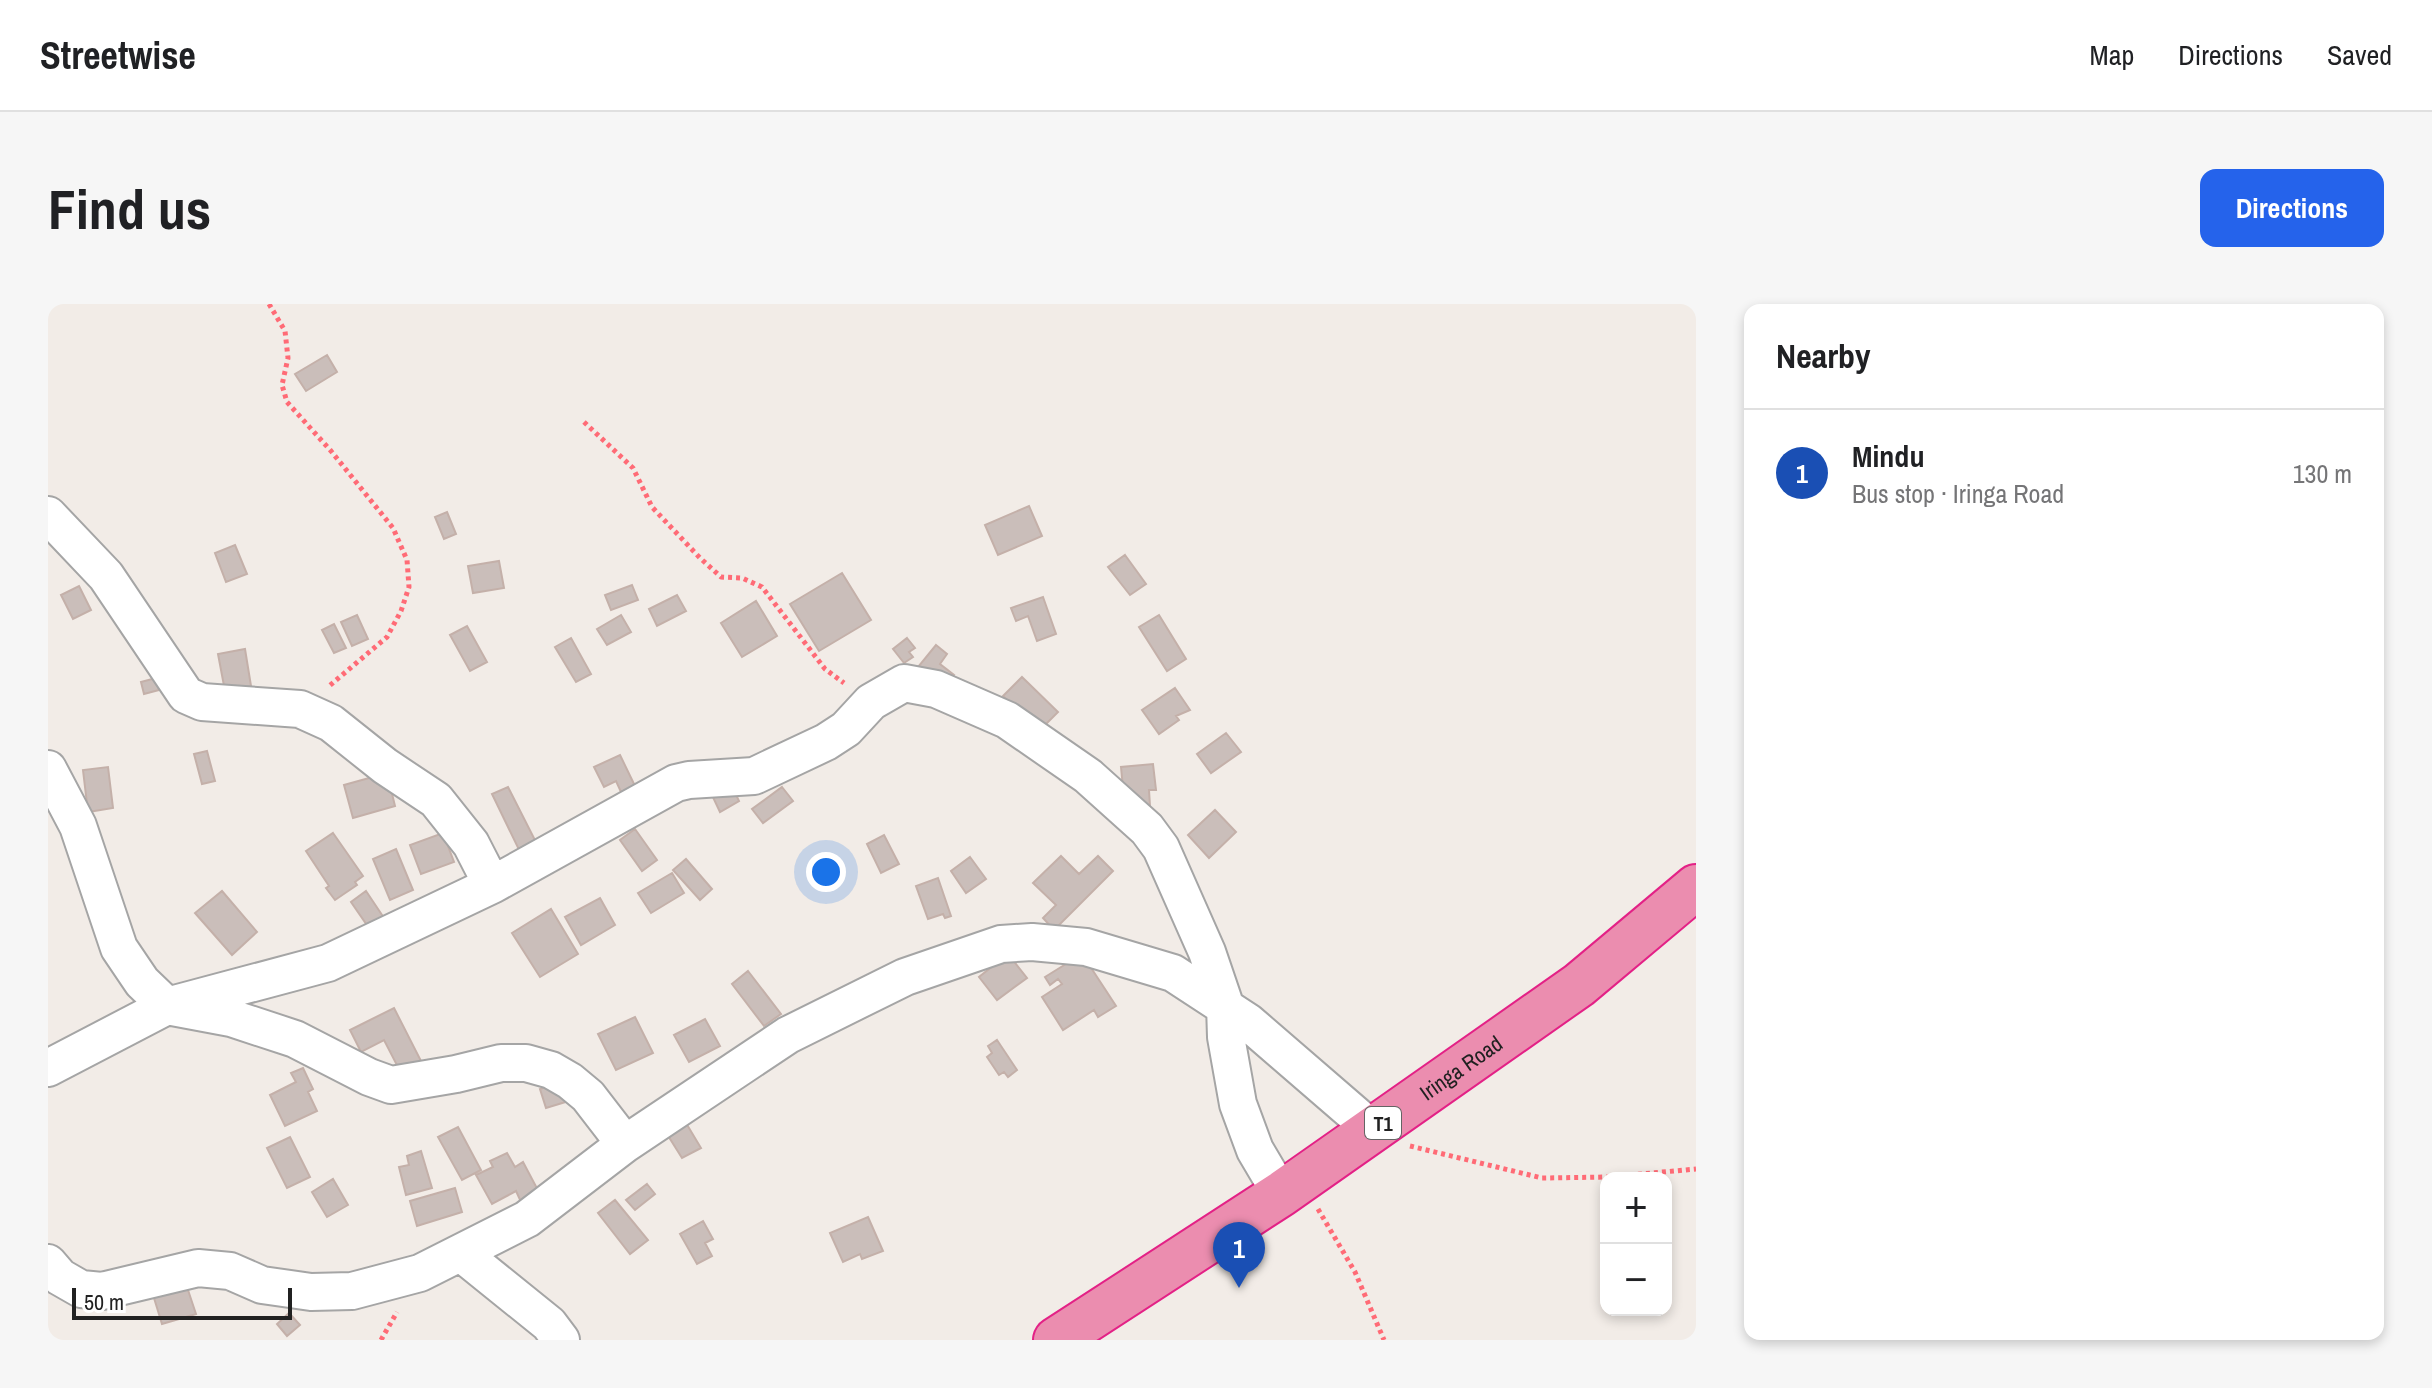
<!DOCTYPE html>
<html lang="en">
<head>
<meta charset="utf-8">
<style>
	body { margin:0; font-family:"Archivo Narrow",sans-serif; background:#f6f6f6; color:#202124 }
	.controls { position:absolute; right:24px; bottom:24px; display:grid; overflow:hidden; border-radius:16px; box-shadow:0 4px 12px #0003 }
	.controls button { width:72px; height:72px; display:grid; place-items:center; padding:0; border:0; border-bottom:2px solid #e0e0e0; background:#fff; color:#202124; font:40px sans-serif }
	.scale { position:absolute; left:24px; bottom:20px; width:220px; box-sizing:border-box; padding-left:8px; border:4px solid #212121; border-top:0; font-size:22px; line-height:28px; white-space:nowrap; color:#212121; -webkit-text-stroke:6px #fff; paint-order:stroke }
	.you { position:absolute; left:778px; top:568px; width:28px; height:28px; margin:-20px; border:6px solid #fff; border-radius:50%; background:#1a73e8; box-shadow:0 0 0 12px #1a73e833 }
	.badge { display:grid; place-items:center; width:52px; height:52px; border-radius:50%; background:#2563eb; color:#fff; font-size:26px; font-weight:700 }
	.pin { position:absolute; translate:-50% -66px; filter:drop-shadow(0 2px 4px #0008) }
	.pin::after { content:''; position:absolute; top:42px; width:28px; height:24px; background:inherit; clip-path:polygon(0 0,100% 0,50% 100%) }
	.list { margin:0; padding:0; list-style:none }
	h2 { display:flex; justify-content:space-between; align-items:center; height:104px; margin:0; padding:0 32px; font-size:34px }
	h2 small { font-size:26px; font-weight:400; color:#757577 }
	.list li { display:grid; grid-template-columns:52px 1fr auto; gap:24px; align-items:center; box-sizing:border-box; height:128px; padding:0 32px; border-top:2px solid #e0e0e0 }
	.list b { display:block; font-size:30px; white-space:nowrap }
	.list p { margin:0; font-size:26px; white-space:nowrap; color:#757577 }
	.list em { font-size:26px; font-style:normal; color:#757577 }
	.map { position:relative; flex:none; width:1648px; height:1036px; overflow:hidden; border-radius:16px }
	header { display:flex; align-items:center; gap:48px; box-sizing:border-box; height:112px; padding:0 40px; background:#fff; border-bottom:2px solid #e0e0e0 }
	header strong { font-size:38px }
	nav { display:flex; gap:44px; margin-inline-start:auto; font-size:28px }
	.intro { display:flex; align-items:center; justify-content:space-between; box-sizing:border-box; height:192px; padding:0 48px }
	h1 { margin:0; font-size:56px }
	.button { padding:20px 36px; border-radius:16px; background:#2563eb; color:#fff; font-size:28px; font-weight:700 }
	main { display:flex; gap:48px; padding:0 48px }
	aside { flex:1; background:#fff; border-radius:16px; box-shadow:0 4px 12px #0003 }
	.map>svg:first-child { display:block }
</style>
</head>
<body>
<header>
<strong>Streetwise</strong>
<nav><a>Map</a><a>Directions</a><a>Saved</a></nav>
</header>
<div class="intro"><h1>Find us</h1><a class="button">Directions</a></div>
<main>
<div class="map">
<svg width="1648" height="1036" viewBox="0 0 1648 1036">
	<rect width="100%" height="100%" fill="#f2ece7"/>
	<path fill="#cabeba" stroke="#c4b0a9" stroke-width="2" d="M279,51l10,17 -31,19 -11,-17z
		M981,202l13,30 -44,19 -13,-30z
		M399,208l9,22 -12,5 -9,-22z
		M187,241l12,29 -21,8 -11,-29z
		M1077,251l21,29 -16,11 -22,-28z
		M451,257l5,27 -31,5 -5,-27z
		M794,269l29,47 -52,31 -29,-47z
		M584,281l6,15 -27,10 -6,-15z
		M31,282l12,24 -18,9 -12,-24z
		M629,291l9,16 -29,15 -8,-17z
		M995,293l13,37 -19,7 -9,-25 -12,5 -5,-13z
		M708,297l21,35 -35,21 -21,-34z
		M309,311l11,24 -16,7 -11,-24z
		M573,311l10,17 -24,13 -10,-16z
		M1111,311l27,44 -19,12 -28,-44z
		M286,320l12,24 -12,5 -12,-23z
		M419,322l20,36 -17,9 -20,-36z
		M523,334l20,36 -15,8 -21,-35z
		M859,334l8,10 -6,4 4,5 -9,6 -11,-14z
		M888,341l11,9 -7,10 14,11 -10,12 -26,-20z
		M197,345l6,37 -26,5 -7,-37z
		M974,373l36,35 -19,19 -36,-35z
		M108,374l3,12 -15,4 -3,-12z
		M1127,384l15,22 -14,6 3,4 -20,14 -17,-24z
		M1178,429l15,19 -30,21 -14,-19z
		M159,447l8,30 -13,3 -8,-30z
		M572,451l15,31 -14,6 -5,-11 -12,6 -10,-20z
		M1105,460l3,26h-7l1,16 -25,3 -4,-42z
		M60,463l5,41 -25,4 -5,-42z
		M339,469l8,33 -42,12 -9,-33z
		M460,483l33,65 -17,8 -32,-66z
		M734,483l11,14 -30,22 -11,-14z
		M685,484l6,13 -19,11 -9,-19z
		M1167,506l21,22 -27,26 -21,-23z
		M587,525l22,31 -15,11 -22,-31z
		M285,529l30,43 -8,6 2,3 -22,15 -9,-12 3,-2 -23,-35z
		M395,529l11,29 -33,12 -11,-29z
		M836,531l15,29 -18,9 -14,-29z
		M348,545l17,41 -23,10 -17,-41z
		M1013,552l18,18 19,-18 15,15 -59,59 -11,-12 13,-13 -23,-22z
		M922,553l16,22 -20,14 -15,-22z
		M638,555l26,30 -12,11 -27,-30z
		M624,569l12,20 -33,20 -13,-20z
		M890,574l13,38 -6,2 -2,-4 -15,5 -12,-33z
		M174,587l35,41 -25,23 -37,-42z
		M318,587l18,27 -15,10 -18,-26z
		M552,594l15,27 -34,20 -16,-28z
		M503,605l27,45 -38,23 -28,-44z
		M960,650l19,24 -30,22 -18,-23z
		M1034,650l34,52 -18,11 -4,-7 -31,20 -21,-33 20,-13 -4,-5 -8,6 -5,-8z
		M700,667l33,43 -17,12 -32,-42z
		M346,704l27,53 -21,10 -16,-31 -23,12 -11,-22z
		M587,713l18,36 -37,17 -18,-36z
		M657,715l15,27 -31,16 -15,-27z
		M949,736l20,30 -9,7 -4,-5 -5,3 -12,-18 5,-4 -4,-7z
		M255,764l10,21 -5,3 9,19 -32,15 -15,-31 26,-13 -5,-9z
		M517,776l7,20 -26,8 -6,-19z
		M638,819l15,25 -19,10 -15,-24z
		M410,823l23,43 -19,10 -24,-43z
		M242,833l20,40 -23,11 -20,-40z
		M373,847l11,37 -26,7 -7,-28 10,-2 -2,-9z
		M459,849l8,14 8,-5 17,32 -18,10 -6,-13 -24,13 -16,-29 17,-8 -3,-6z
		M285,875l15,26 -21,12 -15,-25z
		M599,880l8,10 -20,16 -9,-10z
		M407,884l7,24 -45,14 -7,-25z
		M567,896l33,40 -18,14 -32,-41z
		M820,913l15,34 -21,8 -2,-5 -17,8 -13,-29z
		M655,917l10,18 -8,4 7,13 -15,8 -17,-30z
		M135,971l13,39 -34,10 -12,-39z
		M241,1009l11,12 -13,11 -10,-12z"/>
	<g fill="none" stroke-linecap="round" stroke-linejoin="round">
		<defs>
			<path id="minor" d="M0,211l58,61 80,119 16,7 98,7 31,14 54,43 51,34 35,44 21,41
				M0,465l30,57 41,122 23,34 25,24 64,12 64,21 74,38 22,8 65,-11 45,-11h25l25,7 19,11 18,15 37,48
				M0,764l119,-62 161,-43 164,-78 184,-102 13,-3 65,-4 72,-34 20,-13 25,-27 33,-19 32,6 71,31 81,56 59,53 14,19 46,104 18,53 1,32 12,67 17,46 26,44
				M413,949l88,71 12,16
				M0,959l12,14 21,12 21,2 96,-23 32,3 32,14 49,7 41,-1 68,-18 107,-54 98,-75 163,-109 117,-58 96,-33 31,-2 54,5 87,26 75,49 125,108"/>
			<g id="highway">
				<path id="s1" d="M1008,1036l225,-146 298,-209 117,-98"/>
			</g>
		</defs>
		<use href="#minor" stroke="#a5a5a5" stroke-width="40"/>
		<use href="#highway" stroke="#e32186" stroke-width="48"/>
		<path stroke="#ff6b76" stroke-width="5" stroke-dasharray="4 4" stroke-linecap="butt" d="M221,0l16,27 3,27 -6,27 5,17 44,49 62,77 14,32 2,27 -8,24 -14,26 -59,50
			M536,118l49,46 19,39 48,51 21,19 21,1 20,9 63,82 19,14
			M1362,842l132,32 66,-1 88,-8
			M1270,905l37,63 29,68
			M333,1036l16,-28"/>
		<use href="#minor" stroke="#fff" stroke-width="36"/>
		<use href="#highway" stroke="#eb8daf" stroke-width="44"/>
	</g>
	<g text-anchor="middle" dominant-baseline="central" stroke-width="7" stroke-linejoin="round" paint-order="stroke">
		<rect fill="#fff" stroke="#646464" stroke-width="2" x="1317" y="803" width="36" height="32" rx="6"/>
		<g font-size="20" font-weight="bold" fill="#212121">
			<text x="1335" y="819">T1</text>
		</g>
		<g font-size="22" fill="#212121" stroke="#fff">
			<text stroke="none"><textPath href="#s1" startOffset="488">Iringa Road</textPath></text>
		</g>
	</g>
</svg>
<div class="controls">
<button>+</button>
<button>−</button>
</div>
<div class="scale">50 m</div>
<div class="you"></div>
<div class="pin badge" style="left:1191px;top:984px;background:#1a4fb4">1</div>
</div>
<aside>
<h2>Nearby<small></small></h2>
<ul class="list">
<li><span class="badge" style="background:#1a4fb4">1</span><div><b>Mindu</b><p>Bus stop · Iringa Road</p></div><em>130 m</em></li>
</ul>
</aside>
</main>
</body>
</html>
